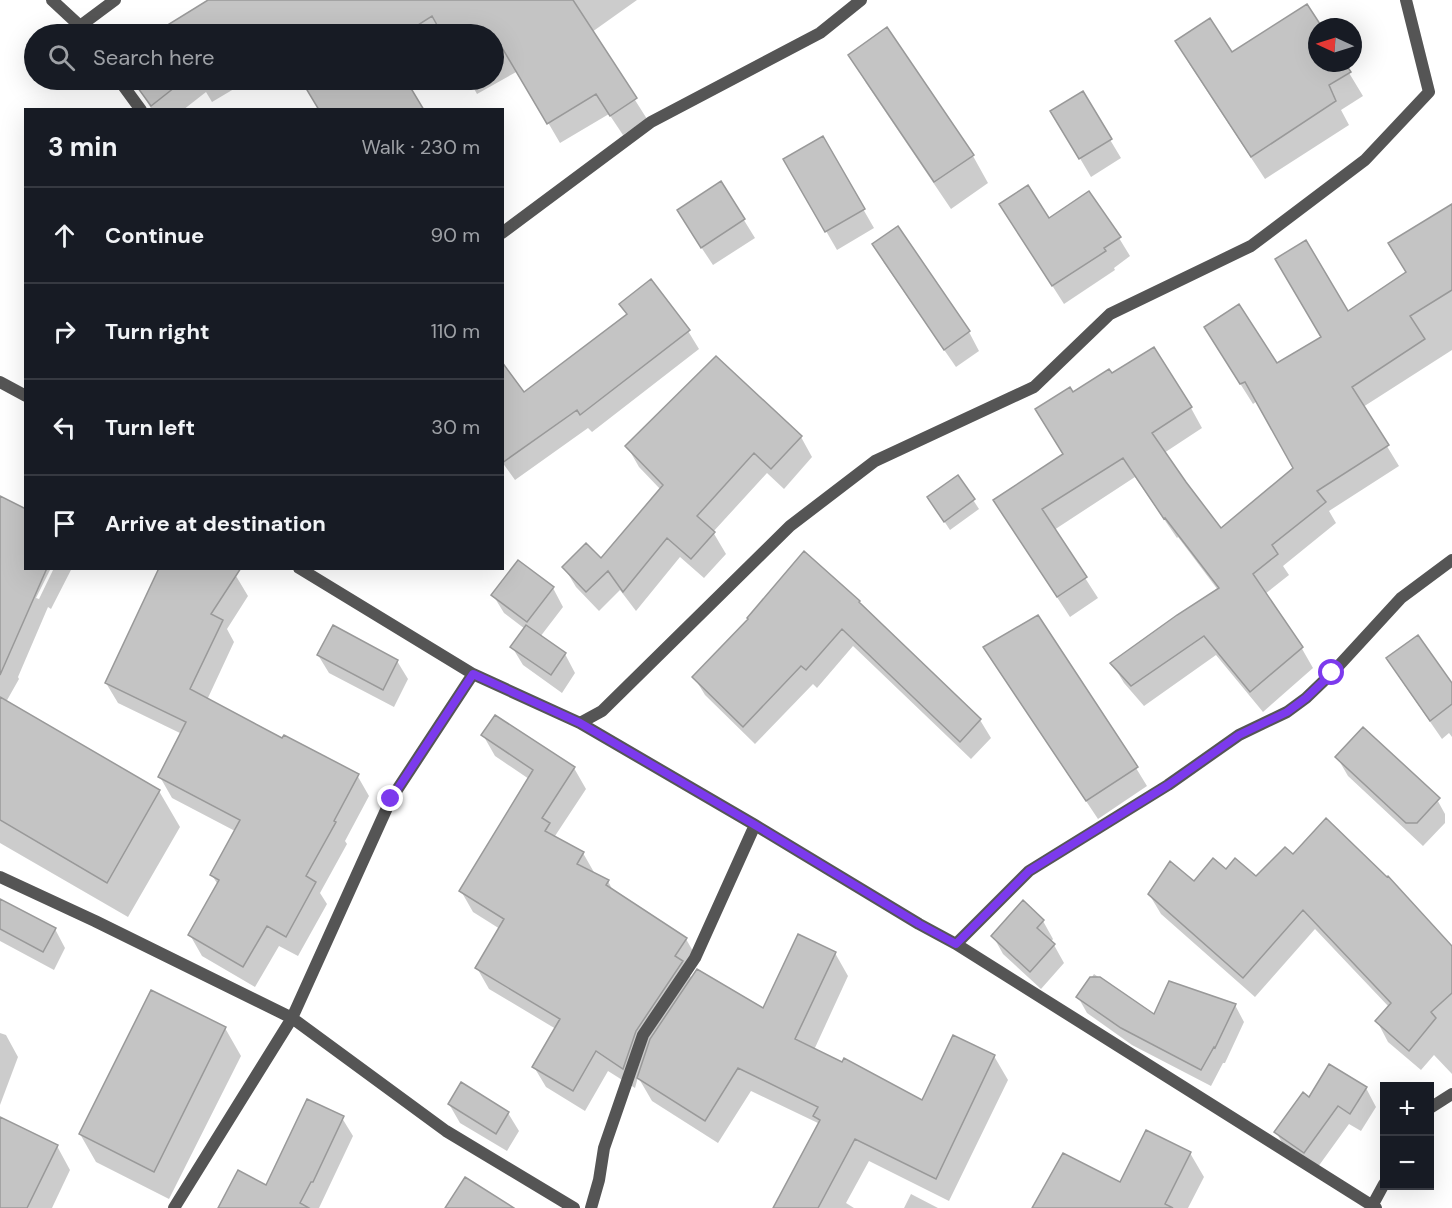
<!DOCTYPE html>
<html lang="en">
<head>
<meta charset="utf-8">
<style>
	body { margin:0; font-family:"DM Sans",sans-serif; background:#20242c; color:#f1f3f6 }
	.controls { position:absolute; right:18px; bottom:18px; display:grid; overflow:hidden; border-radius:0px; box-shadow:0 6px 24px #0002 }
	.controls button { width:54px; height:54px; display:grid; place-items:center; padding:0; border:0; border-bottom:2px solid #363941; background:#171b24; color:#f1f3f6; font:30px sans-serif }
	.compass { position:absolute; left:1308px; top:18px; width:54px; height:54px; border-radius:50%; background:#171b24; box-shadow:0 6px 24px #0002; rotate:274deg }
	.stop { position:absolute; width:18px; height:18px; margin:-14px; border:4px solid #7c3aed; border-radius:50%; background:#fff }
	.stop.end { background:#7c3aed; border-color:#fff; box-shadow:0 2px 6px #0008 }
	.list { margin:0; padding:0; list-style:none }
	h2 { display:flex; justify-content:space-between; align-items:center; height:78px; margin:0; padding:0 24px; font-size:26px }
	h2 small { font-size:20px; font-weight:400; color:#9ea1a6 }
	.list li { display:grid; grid-template-columns:39px 1fr auto; gap:18px; align-items:center; box-sizing:border-box; height:96px; padding:0 24px; border-top:2px solid #363941 }
	.list b { display:block; font-size:22px; white-space:nowrap }
	.list em { font-size:20px; font-style:normal; color:#9ea1a6 }
	.icon { flex:none; width:33px; height:33px; fill:none; stroke:currentColor; stroke-width:2; stroke-linecap:round; stroke-linejoin:round }
	.map { position:relative; flex:none; width:1452px; height:1208px; overflow:hidden }
	.search { position:absolute; background:#171b24; box-shadow:0 6px 24px #0002; left:24px; top:24px; width:480px; height:66px; display:flex; align-items:center; gap:15px; box-sizing:border-box; padding:0 21px; border-radius:33px; color:#9ea1a6; font-size:22px }
	.panel { position:absolute; background:#171b24; box-shadow:0 6px 24px #0002; left:24px; top:108px; width:480px; height:462px; border-radius:0px }
	.map>svg:first-child { display:block }
</style>
</head>
<body>
<div class="map">
<svg width="1452" height="1208" viewBox="0 0 1452 1208">
	<rect width="100%" height="100%" fill="#fff"/>
	<path fill="#0003" d="M211,0h426l-45,32 55,87 -24,16 -14,-21 -49,29 -42,-72 -41,23 -8,-14h25v-46h-338z
		M1307,6l13,21h-3v36h26l20,33 -22,14 8,15 -84,54 -75,-114 -13,-24 55,14z
		M850,55l123,101 15,27 -37,26 -85,-126z
		M143,80h106l-37,22 -6,-10 -23,18h-31l-15,-25z
		M302,80h102l18,30h-102z
		M1082,93l39,65 -30,19 -39,-66z
		M822,138l52,90 -37,22 -52,-90z
		M721,183l34,55 -42,27 -24,-36z
		M1452,205v145l-89,57 36,59 -70,45 7,12 -53,43 6,9 -24,19 36,53 12,21 -50,44 -47,-57 -72,51 -20,-23 -12,-20 106,-73 -40,-53 -1,1 -42,-61 -81,53 44,68 -28,19 -63,-96 58,-66 8,-60 38,-20 80,33 11,20 -38,25 57,77 74,-61 -38,-68 -4,3 -36,-57 60,18 46,-28 25,-24 59,-40z
		M1049,220l70,18 11,18 -16,12 1,2 -51,34 -52,-81z
		M897,229l72,103 10,19 -23,16 -72,-104 -10,-18z
		M688,331l11,18 -107,83 -4,-4 -73,52 -13,-18 22,-68z
		M801,437l11,20 -28,32 -17,-16 -54,59 13,22 -22,24 -24,-21 -44,54 -16,-21 -21,21 -23,-24 -12,-20 37,-7 60,-70 -22,-23 -12,-21z
		M958,477l21,32 -29,21 -16,-24z
		M0,498l26,70h25l-15,30 3,1 15,-31h18l-21,41 -3,-2 -30,70 1,2 -13,23 153,89 21,36 -52,90 -128,-74z
		M156,568h69l11,8 12,20 -21,33 7,13 -27,58 76,40 74,35 12,21 -24,45 2,3 -27,49 7,11 -29,52 -19,-10 -24,41 -53,-31 -12,-21 28,-50 -6,-10 23,-44 -63,-33 -12,-21 22,-43 -64,-31 -12,-20 54,-112z
		M553,588l10,19 -23,30 25,17 10,19 -13,20 -39,-28 -11,-18 13,-18 -21,-16 -11,-18z
		M862,608l118,112 11,18 -20,21 -118,-113 -36,42 -4,-4 -58,60 -50,-49 -11,-18z
		M318,655l79,6 11,18 -14,28 -65,-34z
		M1388,659l64,27v51l-3,-4 -7,6 -43,-62z
		M996,666l140,102 11,18 -49,33z
		M483,735l91,33 12,21 -31,47 2,4 26,13 12,21 13,7 5,10 73,48 12,21 -9,14 3,5 72,32 71,-58 13,23 -34,74 108,52 72,-46 14,24 -59,121 -80,-40 -23,42 8,5h-80l46,-84 -69,-33 -33,52 -66,-42 -14,-24 -3,11 -27,-17 -23,40 -39,-24 -12,-20 22,-38 -67,-40 -12,-21 23,-39 -27,-17 -12,-21 68,-112 -34,-23z
		M1337,757l97,37 11,20v9l-22,23 -75,-70z
		M1293,856l159,92v126l-18,-19 -13,15 -33,-28 -11,-21 12,-14 -74,-78 -60,68 -94,-83 -12,-20 45,-11 32,-12 30,8z
		M0,900l55,29 10,19 -11,22 -54,-29z
		M1043,921l10,18 -2,3 3,3 10,18 -23,26 -38,-35 -10,-18z
		M1094,974l60,42 81,-11 9,17 -19,41h-2l-12,23 -79,-41 -45,-32 -9,-16z
		M225,1028l16,28 -72,143 -73,-37 -16,-28z
		M0,1033l6,2 12,22 -18,48z
		M1366,1088l10,19 -15,24 -12,-7 -34,47 -28,-20 -11,-19 34,-33z
		M449,1104l59,9 11,18 -12,20 -47,-28z
		M342,1118l11,18 -34,72h-99l47,-21z
		M0,1119l57,27 13,24 -18,38h-52z
		M1190,1153l14,24 -16,31h-155l88,-24z
		M911,1194l27,14h-34z"/>
	<path fill="#c4c4c4" stroke="#999" stroke-width="1.5" d="M208,0h365l64,98 -27,18 -14,-22 -49,30 -53,-90h-52l-10,-18 -28,18h-251z
		M1307,4l15,23h-5v36h28l6,9 -22,13 7,16 -85,56 -76,-116 35,-23 22,34z
		M887,27l87,128 -40,27 -86,-127z
		M141,80h43l-33,26 -16,-22z
		M301,80h105l18,30h-105z
		M1083,91l29,48 -33,20 -29,-48z
		M823,136l42,73 -40,23 -42,-73z
		M721,181l24,38 -44,29 -24,-38z
		M1028,185l21,33 40,-27 32,46 -17,11 2,3 -54,35 -53,-82z
		M1452,204v86l-42,26 15,23 -73,48 37,58 -72,46 9,11 -54,43 6,9 -25,20 50,73 -53,45 -46,-56 -73,50 -21,-23 67,-48 42,-27 -54,-70 -1,1 -41,-61 -81,51 45,68 -30,20 -64,-97 70,-46 -28,-45 35,-22 3,5 36,-23 3,4 42,-26 38,60 -40,26 34,49 35,46 72,-60 -48,-86 -5,2 -36,-57 35,-23 38,59 44,-26 -46,-78 31,-19 42,71 58,-39 -18,-29z
		M898,226l72,105 -26,19 -72,-106z
		M651,279l39,51 -110,85 -3,-5 -75,53v-101l22,30 103,-78 -8,-10z
		M716,356l86,80 -31,33 -17,-16 -57,63 18,16 -24,27 -24,-21 -44,54 -15,-21 -22,21 -24,-25 24,-24 15,15 62,-73 -38,-39z
		M958,475l17,24 -31,23 -17,-25z
		M0,496l26,13v59h21l-47,107z
		M804,551l56,50 -1,1 122,117 -21,23 -118,-113 -36,41 -5,-4 -58,61 -51,-50 56,-58 -1,-1z
		M518,560l36,27 -27,35 -36,-27z
		M159,568h82l-30,46 12,6 -33,69 92,49 2,-3 75,39 -25,47 2,1 -30,54 10,6 -30,55 -19,-11 -24,41 -55,-32 31,-55 -9,-5 30,-55 -82,-43 28,-55 -81,-39z
		M1038,615l100,152 -52,34 -103,-154z
		M333,625l65,35 -15,30 -66,-35z
		M526,625l40,28 -15,22 -41,-28z
		M1418,635l34,48v21l-22,17 -44,-63z
		M0,697l160,93 -53,93 -107,-63z
		M495,715l80,52 -33,51 8,5 -5,8 39,21 -7,12 32,16 -3,5 81,53 -12,18 8,5 -47,70 -13,38 -27,-18 -23,40 -41,-24 28,-48 -85,-51 29,-49 -45,-28 74,-121 -52,-35z
		M1363,727l77,71 -23,25h-11l-71,-66z
		M1326,818l61,59 1,-1 64,70v47l-21,19 5,6 -27,33 -34,-30 16,-18 -88,-93 -60,68 -95,-84 22,-33 24,20 19,-23 13,11 9,-11 21,18 29,-29 8,7z
		M0,899l56,29 -13,24 -43,-23z
		M1023,900l21,20 -7,8 18,16 -25,28 -39,-36z
		M798,934l38,18 -41,87 47,23 2,-4 78,42 31,-65 42,20 -59,124 -81,-40 -37,69h-45l47,-88 -7,-4 5,-9 -80,-39 -33,53 -68,-43 13,-39 47,-70 66,39z
		M1090,977h10l54,37 15,-33 67,23 -21,44 -1,-1 -13,23 -80,-42 -45,-31z
		M151,990l75,37 -72,145 -75,-38z
		M1329,1064l38,23 -17,27 -12,-8 -34,47 -30,-21 29,-40 6,5z
		M461,1082l48,30 -13,22 -48,-30z
		M307,1099l37,17 -31,66h-2l-11,21 9,5h-91l20,-38 28,15z
		M0,1117l58,28 -31,63h-27z
		M1146,1130l45,22 -26,52 8,4h-141l31,-55 57,29z
		M465,1177l49,31h-69z"/>
	<g fill="none" stroke-linecap="round" stroke-linejoin="round">
		<path stroke="#555" stroke-width="12" d="M52,0l28,26 35,-26
			M119,80l22,30
			M502,233l149,-111 169,-89 41,-33
			M0,382l26,14
			M299,568l174,106 107,49 175,102 164,99 37,20 420,264
			M580,723l22,-12 188,-185 85,-65 159,-74 76,-73 141,-68 114,-86 64,-68 -23,-92
			M0,877l95,44 197,97 154,113 128,77
			M956,944l73,-73 139,-86 71,-50 48,-23 19,-14 26,-25 69,-75 51,-38
			M1430,1108l22,-14
			M1372,1206l12,-22
			M174,1208l118,-190 99,-219 82,-125
			M591,1208l8,-28 5,-32 39,-113 52,-77 60,-133"/>
	</g>
	<g fill="none" stroke-linecap="round" stroke-linejoin="round">
		<path stroke="#7c3aed" stroke-width="8" d="M391,799l82,-125 107,49 175,102 164,99 37,20 73,-73 139,-86 71,-50 48,-23 19,-14 26,-25"/>
	</g>
</svg>
<div class="controls">
<button>+</button>
<button>−</button>
</div>
<svg class="compass" viewBox="-18 -18 36 36"><path d="M0-13l5 13h-10z" fill="#e53935"/><path d="M0 13l5-13h-10z" fill="#9ea1a6"/></svg>
<div class="stop" style="left:1332px;top:673px"></div>
<div class="stop end" style="left:391px;top:799px"></div>
<div class="search"><svg class="icon" aria-label="search" viewBox="0 0 24 24"><circle cx="10" cy="10" r="6"/><path d="M15 15l6 6"/></svg>Search here</div>
<section class="panel">
<h2>3 min<small>Walk · 230 m</small></h2>
<ul class="list">
<li><svg class="icon" aria-label="ahead" viewBox="0 0 24 24"><path d="M12 20V5M6 11l6-6 6 6"/></svg><div><b>Continue</b></div><em>90 m</em></li>
<li><svg class="icon" aria-label="right" viewBox="0 0 24 24"><path d="M7 20v-9h11M14 6l5 5-5 5"/></svg><div><b>Turn right</b></div><em>110 m</em></li>
<li><svg class="icon" aria-label="left" viewBox="0 0 24 24"><path d="M17 20v-9H6M10 6l-5 5 5 5"/></svg><div><b>Turn left</b></div><em>30 m</em></li>
<li><svg class="icon" aria-label="arrive" viewBox="0 0 24 24"><path d="M6 21V4h12l-3 4 3 4H6"/></svg><div><b>Arrive at destination</b></div></li>
</ul>
</section>
</div>
</body>
</html>
